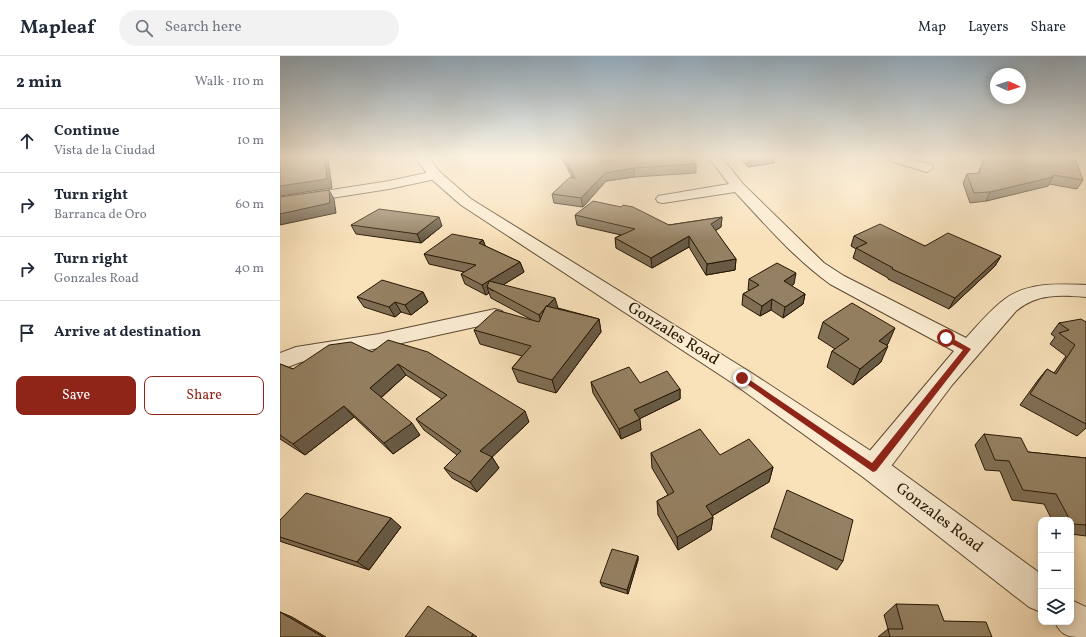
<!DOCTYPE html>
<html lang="en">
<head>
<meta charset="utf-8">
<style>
	body { margin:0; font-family:Vollkorn,serif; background:#f2f2f3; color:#1f2937 }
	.controls { position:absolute; right:12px; bottom:12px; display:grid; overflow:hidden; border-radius:8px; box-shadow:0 2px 10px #0003 }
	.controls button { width:36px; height:36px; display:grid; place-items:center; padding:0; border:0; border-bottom:1px solid #e0e1e3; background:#fff; color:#1f2937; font:20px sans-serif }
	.compass { position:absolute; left:710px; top:12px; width:36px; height:36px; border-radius:50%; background:#fff; box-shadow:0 2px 10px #0003; rotate:93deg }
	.stop { position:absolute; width:12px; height:12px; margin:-9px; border:3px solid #8f2418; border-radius:50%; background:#fff }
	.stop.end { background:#8f2418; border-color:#fff; box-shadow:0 1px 4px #0008 }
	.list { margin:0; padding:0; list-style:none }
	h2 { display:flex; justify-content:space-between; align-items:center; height:52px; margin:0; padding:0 16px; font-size:17px }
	h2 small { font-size:13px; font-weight:400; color:#747a83 }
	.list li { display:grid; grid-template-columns:26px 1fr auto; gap:12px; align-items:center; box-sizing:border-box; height:64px; padding:0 16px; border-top:1px solid #e0e1e3 }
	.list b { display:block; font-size:15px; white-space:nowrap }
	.list p { margin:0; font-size:13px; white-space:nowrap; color:#747a83 }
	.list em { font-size:13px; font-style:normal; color:#747a83 }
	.actions { display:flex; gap:8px; padding:12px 16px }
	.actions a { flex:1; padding:9px 0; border:1px solid #8f2418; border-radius:8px; text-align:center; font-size:14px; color:#8f2418 }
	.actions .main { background:#8f2418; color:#fff }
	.icon { flex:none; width:22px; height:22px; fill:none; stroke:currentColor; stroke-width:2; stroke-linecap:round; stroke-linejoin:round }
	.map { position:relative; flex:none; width:806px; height:581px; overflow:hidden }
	header { display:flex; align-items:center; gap:24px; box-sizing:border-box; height:56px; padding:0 20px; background:#fff; border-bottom:1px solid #e0e1e3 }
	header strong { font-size:19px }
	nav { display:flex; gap:22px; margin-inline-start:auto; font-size:14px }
	.search { width:280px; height:36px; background:#f2f2f3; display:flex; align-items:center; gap:10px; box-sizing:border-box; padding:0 14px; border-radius:22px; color:#747a83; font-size:15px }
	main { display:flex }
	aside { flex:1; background:#fff }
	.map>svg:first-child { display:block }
</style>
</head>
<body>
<header>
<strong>Mapleaf</strong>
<div class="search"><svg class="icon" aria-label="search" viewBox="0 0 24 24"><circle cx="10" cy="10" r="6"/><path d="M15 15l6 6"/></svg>Search here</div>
<nav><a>Map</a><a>Layers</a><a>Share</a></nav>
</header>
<main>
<aside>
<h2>2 min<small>Walk · 110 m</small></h2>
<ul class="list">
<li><svg class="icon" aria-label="ahead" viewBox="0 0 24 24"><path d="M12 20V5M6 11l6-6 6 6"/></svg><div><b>Continue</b><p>Vista de la Ciudad</p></div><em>10 m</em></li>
<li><svg class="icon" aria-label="right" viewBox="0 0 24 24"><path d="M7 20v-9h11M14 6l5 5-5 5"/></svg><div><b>Turn right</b><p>Barranca de Oro</p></div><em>60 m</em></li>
<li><svg class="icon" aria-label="right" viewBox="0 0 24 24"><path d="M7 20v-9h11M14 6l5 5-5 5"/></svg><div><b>Turn right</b><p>Gonzales Road</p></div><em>40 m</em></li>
<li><svg class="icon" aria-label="arrive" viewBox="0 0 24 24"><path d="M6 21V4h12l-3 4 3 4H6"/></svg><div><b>Arrive at destination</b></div></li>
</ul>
<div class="actions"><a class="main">Save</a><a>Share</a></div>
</aside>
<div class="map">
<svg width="806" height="581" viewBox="0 0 806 581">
	<rect width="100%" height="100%" fill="#f9e1ba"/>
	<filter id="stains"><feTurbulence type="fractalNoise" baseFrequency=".005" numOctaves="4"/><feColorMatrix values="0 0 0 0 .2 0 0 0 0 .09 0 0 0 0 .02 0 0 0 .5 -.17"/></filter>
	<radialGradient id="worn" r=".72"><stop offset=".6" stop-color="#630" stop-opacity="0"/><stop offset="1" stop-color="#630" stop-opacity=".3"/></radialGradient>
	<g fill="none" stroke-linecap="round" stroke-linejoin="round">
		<defs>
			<path id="minor" d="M429,102h13l21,26 81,79 20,13 122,62c12,-13 24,-28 39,-39 23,-17 54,-15 81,-14v12c-25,-2 -49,-4 -70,14l-64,74 -69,92 -10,4 -10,-4 -4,-9 4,-9 91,-108 -124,-67c-36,-26 -65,-60 -95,-92l-72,11 -5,-1 -2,-3 2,-3 71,-12z
				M608,102h20l24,7 1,3 -6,4 -37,-11z
				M155,115l5,1 2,3 -2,3 -51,11 -109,17v-8l109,-17z
				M215,253l7,2 3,5 -3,5 -123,27 -78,14 -21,8v-17l16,-6 83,-13z"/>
			<path id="tertiary" d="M136,102h13l11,14 31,27 279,173 133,87 158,115v38l-12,-5 -166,-130 -129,-93 -273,-179 -31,-27z
				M791,544l15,7v30c-17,0 -24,0 -31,-15h16z"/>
		</defs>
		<use href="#minor" stroke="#5b4930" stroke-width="2"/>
		<use href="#tertiary" stroke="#5b4930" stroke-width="2"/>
		<use href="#minor" fill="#fbecd2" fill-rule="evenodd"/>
		<use href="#tertiary" fill="#fbecd2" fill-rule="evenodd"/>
	</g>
	<path fill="#7f6e54" stroke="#261602" d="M282,102h129l5,6v9l-62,4 -28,4 -23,26 -29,-4 -2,-9 20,-17z
		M460,102h35l-1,5 -26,4z
		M704,102l24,2 2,-2h53h-1l21,22 -6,9 -28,-5 -1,2 -62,15 -16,2 -7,-20 4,-9h11z
		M295,159l94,10 53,-8 -1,10 -6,4 21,28 -1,11 -29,5 -17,-28 -37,21 -36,-20 -1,-10 6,-3 -44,-10z
		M71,169l91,1 -21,17 -65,-9z
		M574,180l71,10 76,10 -6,10 -46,43 -61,-30v-1l-35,-20 3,-9 -5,-3z
		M203,184l2,6 35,16 4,10 -21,13 55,23 41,11 2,13 -45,61 -38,-11 -6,-14 10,-12 -42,-12 -6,-14 58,-10 -41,-22 -2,-5 -3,2 -21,-11 -4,-10 3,-2 -35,-8 -5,-10z
		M469,223l45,5 -3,2 14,8 -2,10 -20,14 -12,-8 -11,6 -18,-11 1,-11 7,-4h-2z
		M143,236l5,10 -17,13 -10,-3 -6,5 -31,-10 -7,-10z
		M543,266l65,22 -2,1 -5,17 -28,23 -26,-18 5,-16 3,-2 -17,-11z
		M806,266v106l-9,8 -57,-31 18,-25 9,-11 7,4 12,-17 -16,-12 5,-7 -4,-3 8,-11z
		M92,296l157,70 -37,35 7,11 -22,24 -25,-14 -8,-10 13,-13 -33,-25 -8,-11 26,-20 -36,-24 -25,23 39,37 -27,19 -39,-37 -49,38 -25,-16v-75l13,5z
		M311,326l49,1 40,6v10l-41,20 2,11 -20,9 -28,-46z
		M704,378l44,18 58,6v78l-15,-2v-14h-19l-8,-16 -32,-4 -12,-29 -15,-1 -10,-25z
		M371,397l122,14 -4,15 -57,34 1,1 -2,13 -33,20 -20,-35 -1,-14 11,-6 -16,-27z
		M0,464l121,7 -32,43 -87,-28 -2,-1z
		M494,472l69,33 -6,9 -66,-33z
		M358,500v4l-10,34 -26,-8 -2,-4z
		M616,548l48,17 48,16h-114l10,-8 -4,-14z"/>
	<path fill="#685a45" stroke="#261602" d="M45,102h3v1l4,29 -52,8v-10z
		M469,102h26l-1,5 -26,4z
		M354,112v9l-28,4 -23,26 -2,-9 24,-25z
		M773,121l-5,9 -62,15 4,-9z
		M49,134l5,9 2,14 -56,12v-11z
		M159,161l3,9 -21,17 -4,-9z
		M442,161l-1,10 -11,7 1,-10z
		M409,180v11l-37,21 -1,-10z
		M203,184l4,10 -8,-7z
		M721,200l-6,10 -46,43 6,-11z
		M456,203l-1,11 -29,5 1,-11z
		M240,206l4,10 -31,19 -6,-4 2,6 -3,2 -4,-10z
		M516,217l-2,11 -12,8 2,-11z
		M143,236l5,10 -17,13 -6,-10z
		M525,238l-2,10 -20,14 2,-11z
		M275,242l3,10 -16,17 -3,-10z
		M492,243l-1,11 -11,6 2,-10z
		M115,246l6,10 -6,5 -6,-10z
		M319,263l2,13 -45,61 -4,-13z
		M615,272l-7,16 -16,13 7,-16z
		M608,290l-7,16 -28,23 7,-16z
		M118,308l8,11 -28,25 -8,-12z
		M400,333v10l-45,22 -1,-11z
		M64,350l10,11 -49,38 -12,-11z
		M245,355l4,11 -42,40 -7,-11z
		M360,363l1,11 -20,9 -2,-10z
		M132,367l8,12 -27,19 -9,-11z
		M212,401l7,11 -22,24 -7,-10z
		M493,411l-4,15 -64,38 1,-14z
		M433,461l-2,13 -33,20 -1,-13z
		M111,462l10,9 -32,43 -12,-8z
		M358,500v4l-10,34 -1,-4z
		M0,556l12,5 34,20h-3z
		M193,578l4,3h-6z"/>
	<path fill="#948062" stroke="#261602" d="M0,102h45l2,21 -47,7z
		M285,102h126l5,6 -62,4 -29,5 -24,25 -29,-4 18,-17 5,1z
		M705,102h13l10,2 2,-2h51l15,3 7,19 -30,-5v2l-63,15 -16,1 -7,-19 12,-1z
		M49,134l1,13 -50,11v-17z
		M313,145l28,6 2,-2 10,2 36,18 53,-8 -11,7 25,35 -29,5 -18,-28 -38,22 -36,-20 20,-9 -60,-14z
		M99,153l60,8 -22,17 -66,-9z
		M600,168l45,22 23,-13 53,23 -46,42 -63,-29 1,-1 -37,-20 11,-5 -13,-7z
		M172,178l31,6 -4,3 41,19 -38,23 -21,-11 15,-9 -52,-11z
		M497,207l19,10 -12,8 21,13 -20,13 -13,-8 -10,7 -19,-12 16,-9 -10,-6z
		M102,224l41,12 -18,13 -10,-3 -6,5 -32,-10z
		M209,225l66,17 -8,8h-1l-1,2 -6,7 -52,-28z
		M572,247l43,25 -16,13 9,5 -28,23 -28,-18 17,-12 -26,-17z
		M266,250l53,13 -47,61 -40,-12 19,-22 -57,-16 22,-20 43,12z
		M801,263l5,3v102l-56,-30 17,-25 9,5 19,-29 -16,-12 10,-3 -10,-7z
		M108,284l40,12 97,59 -45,40 12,6 -22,25 -26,-14 17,-17 -45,-32 31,-24 -49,-31 -28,24 42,35 -28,20 -40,-37 -51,38 -13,-9v-71l13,5 36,-24 22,-3 21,10z
		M349,311l11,16 27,-12 13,18 -46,21 6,9 -21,10 -28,-47z
		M420,373l20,26 29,-16 24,28 -67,39 7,11 -36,20 -20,-36 17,-9 -23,-39z
		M704,378l37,4 7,14 58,6v67l-14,-1 -1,-4h-1l-14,-26 -33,-4 -14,-29 -14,-1z
		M507,434l66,30 -10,41 -69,-33z
		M26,437l85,25 -34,44 -77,-25v-17z
		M332,493l26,7 -11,34 -27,-8z
		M616,548l42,1 6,16 42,1 6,15h-102l-2,-8h15z
		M148,550l45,28 -2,3h-66z
		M0,556l43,25h-43z"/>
	<linearGradient id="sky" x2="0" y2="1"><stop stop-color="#92aabc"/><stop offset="0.55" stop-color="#fcf2e0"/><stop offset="1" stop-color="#fcf2e0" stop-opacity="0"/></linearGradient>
	<rect width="806" height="184" fill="url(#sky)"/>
	<path fill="#8f2418" d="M664,280h4l23,13 -95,122 -3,1 -135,-94 1,-2h5l128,87 91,-113 -19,-10z"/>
	<g text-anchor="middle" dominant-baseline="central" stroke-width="3" stroke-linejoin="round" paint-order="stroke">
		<g font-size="16" fill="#261602" stroke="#fbecd2">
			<text transform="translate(393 278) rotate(32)">Gonzales Road</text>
			<text transform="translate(659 462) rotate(37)">Gonzales Road</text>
		</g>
	</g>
	<rect width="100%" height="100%" filter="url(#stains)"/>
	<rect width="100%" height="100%" fill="url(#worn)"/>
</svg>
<div class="controls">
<button>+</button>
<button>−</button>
<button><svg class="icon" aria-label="layers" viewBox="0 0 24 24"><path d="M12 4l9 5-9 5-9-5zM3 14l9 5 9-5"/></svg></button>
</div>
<svg class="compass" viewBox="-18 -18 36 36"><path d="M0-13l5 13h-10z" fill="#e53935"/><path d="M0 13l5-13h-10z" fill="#747a83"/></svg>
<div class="stop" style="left:666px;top:282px"></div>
<div class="stop end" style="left:462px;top:322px"></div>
</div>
</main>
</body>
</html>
